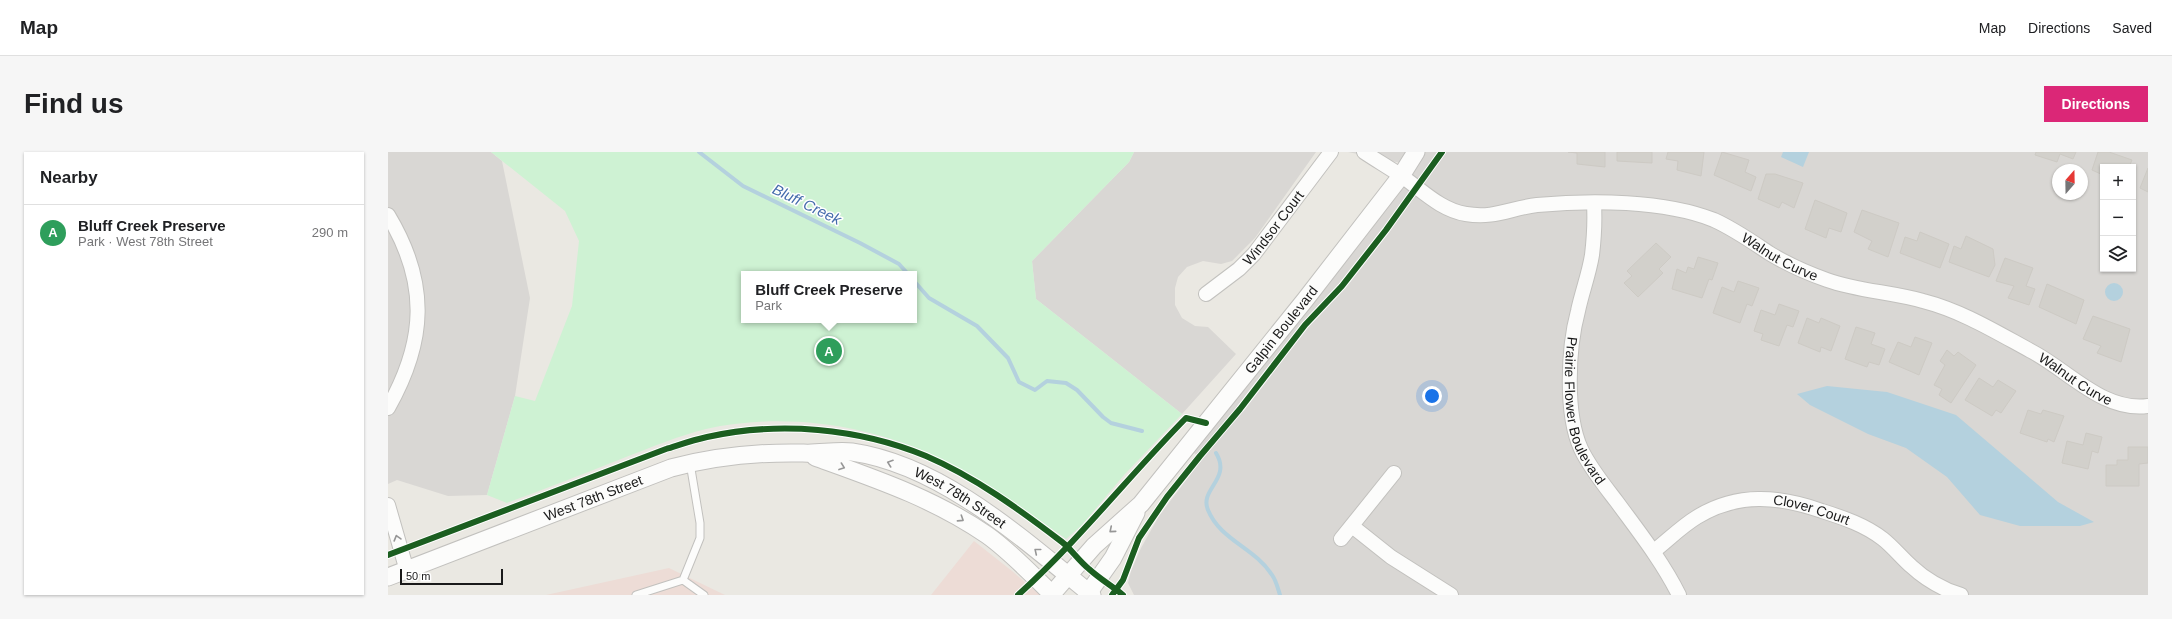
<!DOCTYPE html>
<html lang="en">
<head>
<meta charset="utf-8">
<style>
	body { margin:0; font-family:Helvetica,sans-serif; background:#f6f6f6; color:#202124 }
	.controls { position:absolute; right:12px; top:12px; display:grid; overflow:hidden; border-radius:0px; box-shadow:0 1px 3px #0004 }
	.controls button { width:36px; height:36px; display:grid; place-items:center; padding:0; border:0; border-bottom:1px solid #e0e0e0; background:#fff; color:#202124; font:20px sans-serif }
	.compass { position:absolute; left:1664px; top:12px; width:36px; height:36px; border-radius:50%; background:#fff; box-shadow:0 1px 3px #0004; rotate:20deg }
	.scale { position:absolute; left:12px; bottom:10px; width:103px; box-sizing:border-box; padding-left:4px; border:2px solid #1a1a1a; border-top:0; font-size:11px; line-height:14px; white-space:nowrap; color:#1a1a1a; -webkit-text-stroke:3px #fff; paint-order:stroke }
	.you { position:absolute; left:1044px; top:244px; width:14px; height:14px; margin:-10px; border:3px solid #fff; border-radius:50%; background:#1a73e8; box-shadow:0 0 0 6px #1a73e833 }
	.badge { display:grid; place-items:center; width:26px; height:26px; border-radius:50%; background:#db2777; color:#fff; font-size:13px; font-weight:700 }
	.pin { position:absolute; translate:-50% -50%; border:2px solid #fff; box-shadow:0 1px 4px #0006 }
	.popup { position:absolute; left:353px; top:119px; width:176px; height:52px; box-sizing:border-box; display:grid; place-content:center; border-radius:0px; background:#fff; filter:drop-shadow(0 1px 3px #0005); font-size:13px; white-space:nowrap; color:#757577 }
	.popup b { font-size:15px; color:#202124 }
	.popup::after { content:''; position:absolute; left:50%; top:100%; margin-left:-8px; border:8px solid transparent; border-top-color:#fff }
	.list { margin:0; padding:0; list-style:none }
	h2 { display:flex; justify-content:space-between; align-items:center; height:52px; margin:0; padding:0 16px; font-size:17px }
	h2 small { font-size:13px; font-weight:400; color:#757577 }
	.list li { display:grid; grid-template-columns:26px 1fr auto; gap:12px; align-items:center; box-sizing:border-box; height:56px; padding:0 16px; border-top:1px solid #e0e0e0 }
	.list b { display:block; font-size:15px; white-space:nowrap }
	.list p { margin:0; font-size:13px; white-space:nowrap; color:#757577 }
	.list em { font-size:13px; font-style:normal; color:#757577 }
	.icon { flex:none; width:22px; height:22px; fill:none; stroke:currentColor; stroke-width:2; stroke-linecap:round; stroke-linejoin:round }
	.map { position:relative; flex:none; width:1760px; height:443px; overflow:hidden; border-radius:0px }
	header { display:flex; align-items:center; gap:24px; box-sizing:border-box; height:56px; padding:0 20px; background:#fff; border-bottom:1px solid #e0e0e0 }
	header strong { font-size:19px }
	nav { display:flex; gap:22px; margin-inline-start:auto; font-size:14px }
	.intro { display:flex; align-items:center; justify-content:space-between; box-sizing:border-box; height:96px; padding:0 24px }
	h1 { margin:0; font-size:28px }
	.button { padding:10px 18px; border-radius:0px; background:#db2777; color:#fff; font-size:14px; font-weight:700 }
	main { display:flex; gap:24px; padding:0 24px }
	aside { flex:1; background:#fff; border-radius:0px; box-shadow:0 1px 3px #0004 }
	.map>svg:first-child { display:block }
</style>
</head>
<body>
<header>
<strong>Map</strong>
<nav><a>Map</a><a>Directions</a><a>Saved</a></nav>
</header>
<div class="intro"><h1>Find us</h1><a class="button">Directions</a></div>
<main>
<aside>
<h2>Nearby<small></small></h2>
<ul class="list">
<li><span class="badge" style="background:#2e9e5b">A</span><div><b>Bluff Creek Preserve</b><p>Park · West 78th Street</p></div><em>290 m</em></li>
</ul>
</aside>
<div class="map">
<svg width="1760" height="443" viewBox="0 0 1760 443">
	<rect width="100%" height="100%" fill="#eae8e2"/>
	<path fill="#d9d7d4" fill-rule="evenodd" d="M0,0h103l11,9 28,137 -15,98 -28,99 -39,1 -51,-16 -9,4z
		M746,0h182l-61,86 -23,23 -11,3 -18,-3 -16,6 -9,10 -3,11v17l7,13 13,8 13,1 28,27 -54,60 -146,-115 -4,-38 97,-99z
		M960,0h800v443h-1014l-6,-12 3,-12 10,-23 18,-32 43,-57 -16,-12 111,-150 104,-134zM1715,15h30v102h-30zM1670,18h24v24h-24z"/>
	<path fill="#eddcd6" d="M586,389l38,30 28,24h-109z
		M281,416l56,27h-179z"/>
	<path fill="#cef2d3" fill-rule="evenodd" d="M103,0h643l-5,10 -97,99 4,38 146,115 -58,61 -43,51 -15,13c-41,-29 -82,-60 -127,-81 -70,-34 -157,-46 -233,-29 -28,7 -54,18 -80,28 -40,16 -79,31 -119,46l-20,-8 28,-99 20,5 37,-95 7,-65 -14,-30zM356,122h170v46h-170z"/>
	<path fill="#b4d1de" d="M1395,0h26l-6,15 -22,-10z
		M1717 140a9 9 0 1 1 18 0a9 9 0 1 1-18 0Z
		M1439,234l60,6 69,23 102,87 36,20 -14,4h-60l-40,-11 -33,-38 -41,-29 -38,-14 -58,-29 -13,-11z"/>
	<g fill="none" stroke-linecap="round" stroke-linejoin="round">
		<path stroke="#b4d1de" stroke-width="4" d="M311,0l44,34 117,57 39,21 9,10
			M526,129l15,17 48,28 31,32 11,24 16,8 12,-9 19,2 11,7 26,27 8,6 31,8
			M828,301c16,26 -17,36 -8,57 12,30 47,38 64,65 4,5 6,14 8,20"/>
	</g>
	<path fill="#d2d0cb" stroke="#cdcac4" d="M1180,0h37v15l-28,-3v-11z
		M1229,0h35v11l-35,-2z
		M1280,0h36l-3,24 -24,-6 1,-9 -12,-2z
		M1334,0l27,8 -4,12 11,5 -5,14 -37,-16z
		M1648,0h40l-3,7 -13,-5 -3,8 -22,-7z
		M1710,0h11l23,8 -3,7h-26v8l-11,-5z
		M1760,16v24l-8,-4z
		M1378,22h9l28,9 -9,25 -12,-6 -3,6 -21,-9z
		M1427,48l32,13 -6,19 -12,-4 -3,10 -21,-9z
		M1474,58l37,13 -11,34 -20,-8 4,-8 -18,-9z
		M1532,80l29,12 -9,24 -40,-15 5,-16 12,4z
		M1578,84l27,13 2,16 -6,12 -40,-15 5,-16 7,3z
		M1268,91l15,14 -12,12 4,4 -25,24 -14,-14 8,-7 -5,-5z
		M1310,105l20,6 -6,17 -3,-1 -7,19 -30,-9 5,-20 9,4 2,-6 6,2z
		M1617,106l28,10 -7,18 9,3 -6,16 -21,-7 6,-12 -18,-5z
		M1350,129l21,7 -7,18 -5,-2 -7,19 -27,-10 9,-26 12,5z
		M1659,132l37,16 -8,24 -37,-17z
		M1391,152l20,7 -6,16 -6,-2 -8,21 -18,-6 2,-6 -9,-3 7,-21 14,5z
		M1705,164l37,13 -9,33 -24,-9 4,-7 -18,-7z
		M1419,166l12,5 2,-5 19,8 -9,25 -10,-4 -1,5 -22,-9z
		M1468,175l19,6 -4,11 14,5 -6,16 -10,-3 -2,5 -22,-8z
		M1527,185l17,6 -13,32 -30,-13 9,-20 13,5z
		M1559,198l7,6 4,-4 18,13 -25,38 -12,-8 3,-6 -8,-4 11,-20 -5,-4z
		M1591,226l14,9 5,-7 18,11 -15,22 -5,-3 -4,6 -27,-16z
		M1640,258l13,4 2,-4 21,6 -10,26 -6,-3 -1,3 -27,-9z
		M1698,281l16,4 -4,16 -6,-2 -4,18 -26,-6 5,-22 16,4z
		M1740,295h20v16l-9,1v22h-33v-21h11v-5h11z"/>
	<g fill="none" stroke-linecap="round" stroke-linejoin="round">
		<defs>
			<path id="service" d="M295,428l21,15
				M248,443l47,-15 17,-42v-15l-10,-60"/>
			<g id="minor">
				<path id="s1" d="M976,0c12,8 24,15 36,23 21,14 40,35 66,39 28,5 45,-6 71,-9 53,-5 127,-5 177,15 20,9 37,21 55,33 18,11 38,20 58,27 31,11 64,12 96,21 39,10 73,31 108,50 37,19 72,61 117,55"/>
				<path id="s2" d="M1206,52c1,17 0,34 -2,51 -3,19 -10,37 -14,56 -10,37 -13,103 3,138 9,19 23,36 36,53 22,30 45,59 62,93"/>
				<path d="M0,63c41,68 38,126 0,193"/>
				<path id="s3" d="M818,142l33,-25 15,-15 77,-102"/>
				<path d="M0,353l19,66"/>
				<path d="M964,374l39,31 60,38"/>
				<path d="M953,387l53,-66"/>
				<path id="s4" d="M1266,399c14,-11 28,-25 43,-34 41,-25 82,-21 125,-6 22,7 43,14 61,28 10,8 19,19 28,27 15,14 31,23 50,29"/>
			</g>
			<g id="tertiary">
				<path d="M427,305c61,22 118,41 172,78 24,17 45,40 66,60"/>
				<path id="s5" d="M0,425l283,-109c45,-12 85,-16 132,-15 16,1 33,-3 49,-1 90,13 172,88 240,143"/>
				<path id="s6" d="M663,443l43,-49 47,-42 164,-204 96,-124 15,-24"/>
				<path d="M699,443l26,-37 23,-45"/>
			</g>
		</defs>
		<use href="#service" stroke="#c2c1be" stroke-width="9"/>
		<use href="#minor" stroke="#c2c1be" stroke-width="16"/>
		<use href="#tertiary" stroke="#c2c1be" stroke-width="19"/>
		<use href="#service" stroke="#fcfcfb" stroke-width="7"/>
		<use href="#minor" stroke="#fcfcfb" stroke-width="14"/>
		<use href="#tertiary" stroke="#fcfcfb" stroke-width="17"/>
		<defs>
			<path id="cycleway" d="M0,403l278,-106c13,-4 27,-9 41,-12 72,-16 151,-9 219,19 49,21 94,54 136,86 9,7 17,19 27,27 11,10 23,17 34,26
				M630,443c61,-55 110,-118 168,-177l20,5
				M724,443l11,-15 16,-42 28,-41 33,-41 40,-47 65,-84 37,-39 44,-56 56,-78"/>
		</defs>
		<use href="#cycleway" stroke="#fff" stroke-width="8"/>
		<use href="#cycleway" stroke="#1b5e20" stroke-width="6"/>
	</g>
	<defs><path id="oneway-chevron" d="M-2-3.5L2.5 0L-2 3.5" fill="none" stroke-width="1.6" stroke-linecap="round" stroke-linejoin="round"/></defs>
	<g stroke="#969696">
		<use href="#oneway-chevron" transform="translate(502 311) rotate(-161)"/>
		<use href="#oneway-chevron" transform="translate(454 315) rotate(20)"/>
		<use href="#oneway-chevron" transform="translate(573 367) rotate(33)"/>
		<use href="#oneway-chevron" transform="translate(724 378) rotate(140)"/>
		<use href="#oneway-chevron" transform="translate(9 386) rotate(-106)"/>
		<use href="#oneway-chevron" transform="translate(649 399) rotate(-141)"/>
	</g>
	<g text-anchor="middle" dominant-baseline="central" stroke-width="3" stroke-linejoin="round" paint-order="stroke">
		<g font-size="14" fill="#1a1a1a" stroke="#fff">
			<text stroke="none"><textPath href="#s3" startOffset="95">Windsor Court</textPath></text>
			<text stroke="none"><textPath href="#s1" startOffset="447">Walnut Curve</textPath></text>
			<text stroke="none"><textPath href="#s6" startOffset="352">Galpin Boulevard</textPath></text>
			<text stroke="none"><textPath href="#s1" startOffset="770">Walnut Curve</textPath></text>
			<text stroke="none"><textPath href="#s2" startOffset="212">Prairie Flower Boulevard</textPath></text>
			<text stroke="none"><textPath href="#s5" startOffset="220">West 78th Street</textPath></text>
			<text stroke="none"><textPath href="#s5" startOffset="604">West 78th Street</textPath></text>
			<text stroke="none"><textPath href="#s4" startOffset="174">Clover Court</textPath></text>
		</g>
		<g font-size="15" font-style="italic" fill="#456cac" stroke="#fff">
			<text transform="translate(419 52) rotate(26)">Bluff Creek</text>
		</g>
	</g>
</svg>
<div class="controls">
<button>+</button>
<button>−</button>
<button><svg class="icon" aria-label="layers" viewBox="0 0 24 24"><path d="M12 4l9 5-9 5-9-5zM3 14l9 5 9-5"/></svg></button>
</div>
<svg class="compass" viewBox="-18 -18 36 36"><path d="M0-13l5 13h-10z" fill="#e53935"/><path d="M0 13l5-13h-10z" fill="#757577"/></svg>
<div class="scale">50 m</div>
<div class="you"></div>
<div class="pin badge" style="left:441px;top:199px;background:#2e9e5b">A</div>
<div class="popup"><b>Bluff Creek Preserve</b>Park</div>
</div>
</main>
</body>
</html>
